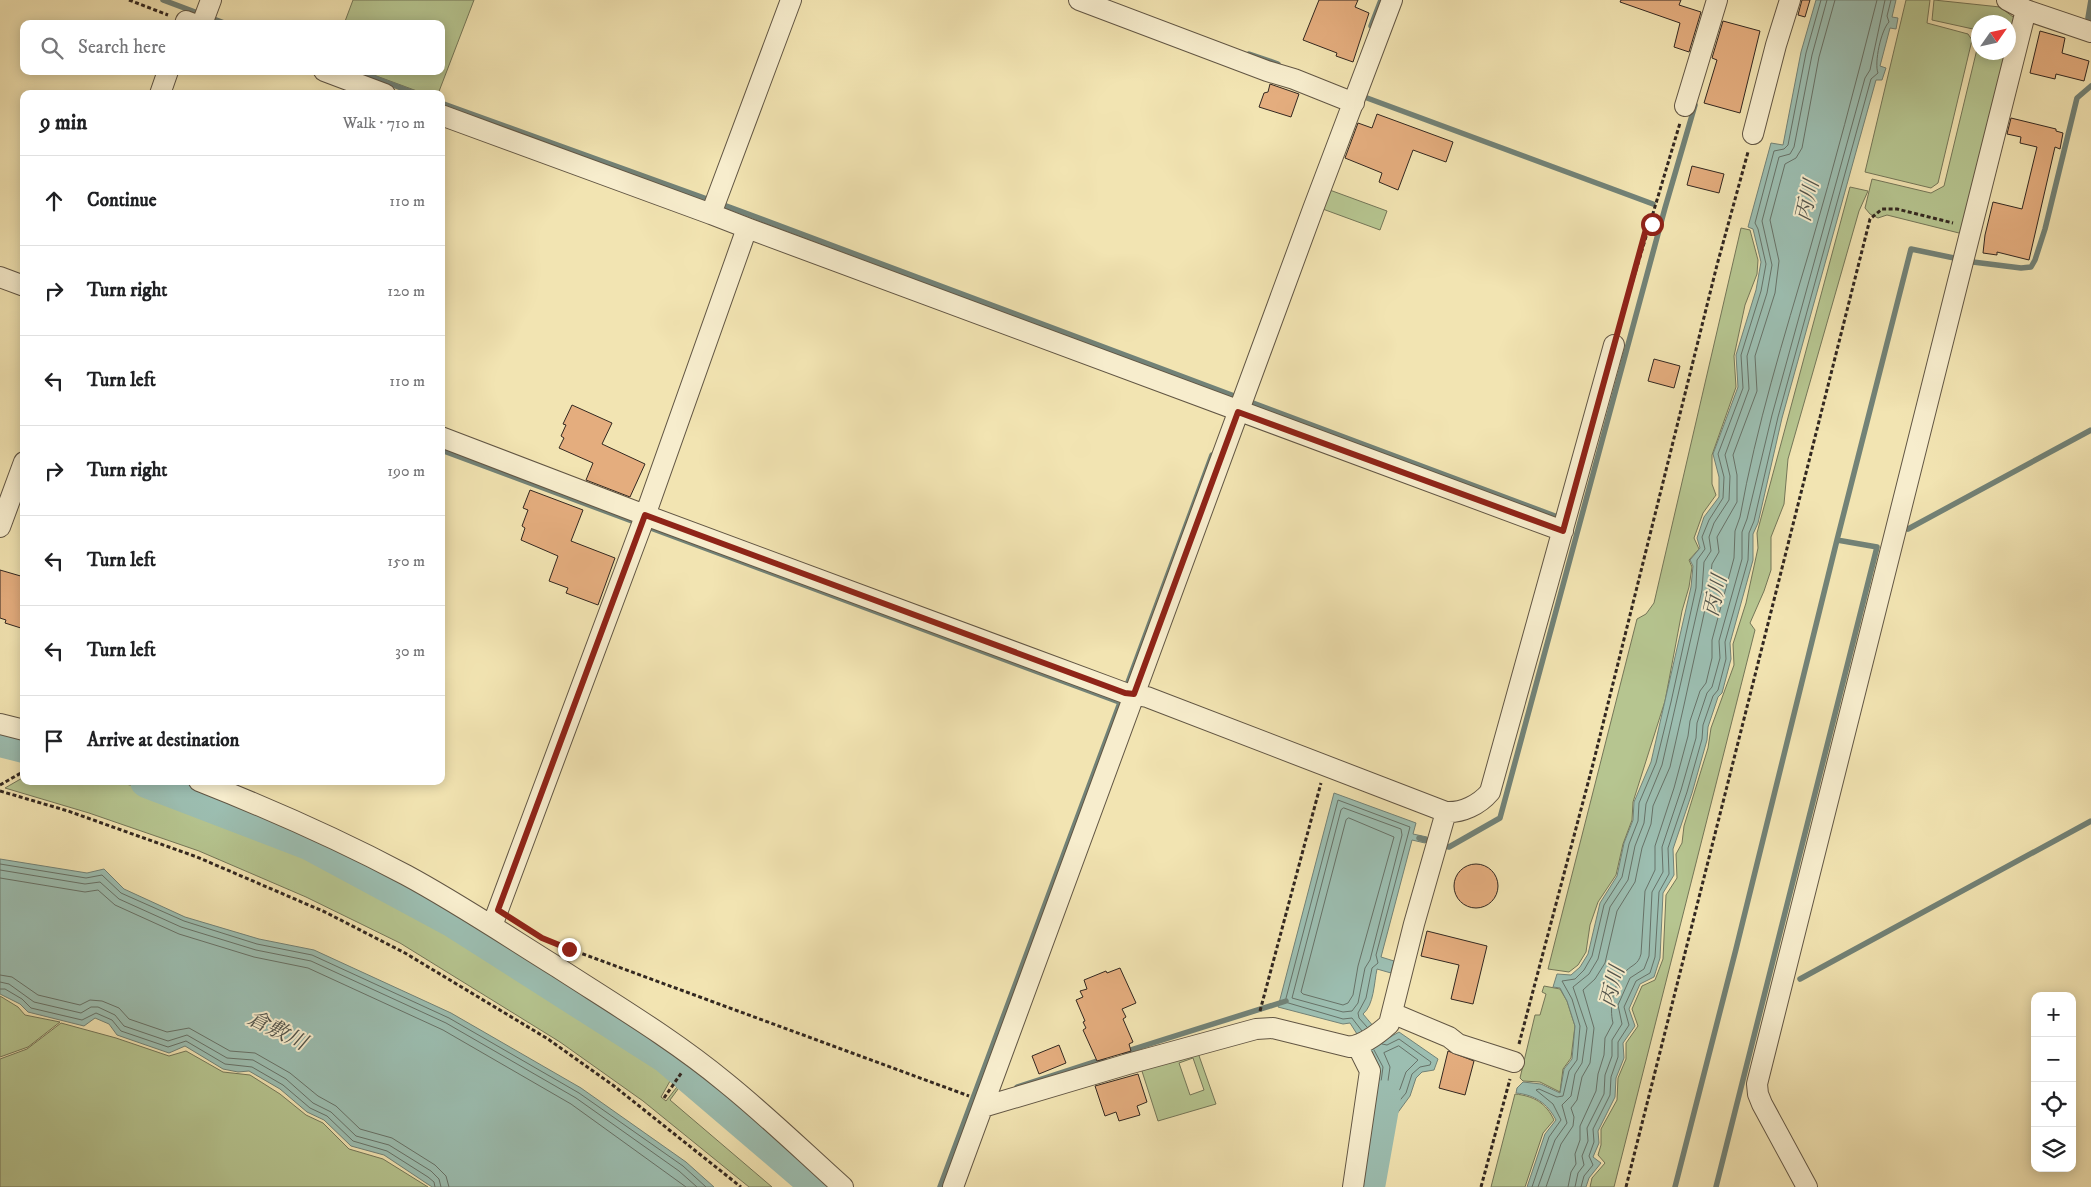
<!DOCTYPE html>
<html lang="en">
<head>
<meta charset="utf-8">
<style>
	body { margin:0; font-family:"IM FELL DW Pica","Noto Serif JP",serif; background:#f2f2f2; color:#202124 }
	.controls { position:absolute; right:15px; bottom:15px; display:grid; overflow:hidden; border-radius:10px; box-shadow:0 2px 12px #0003 }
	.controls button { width:45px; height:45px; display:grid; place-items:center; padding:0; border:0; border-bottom:1px solid #e0e0e0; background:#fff; color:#202124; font:25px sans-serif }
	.compass { position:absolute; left:1971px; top:15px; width:45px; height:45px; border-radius:50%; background:#fff; box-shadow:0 2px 12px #0003; rotate:56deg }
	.stop { position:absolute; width:15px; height:15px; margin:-11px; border:4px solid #8f2418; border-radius:50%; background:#fff }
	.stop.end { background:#8f2418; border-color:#fff; box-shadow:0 1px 5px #0008 }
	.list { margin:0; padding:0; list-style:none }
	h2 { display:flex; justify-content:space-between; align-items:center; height:65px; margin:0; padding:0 20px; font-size:21px }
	h2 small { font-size:16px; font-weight:400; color:#757577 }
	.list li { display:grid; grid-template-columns:32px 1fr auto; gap:15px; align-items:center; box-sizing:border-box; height:90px; padding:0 20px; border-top:1px solid #e0e0e0 }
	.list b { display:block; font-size:19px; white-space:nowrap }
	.list em { font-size:16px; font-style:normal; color:#757577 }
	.icon { flex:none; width:28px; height:28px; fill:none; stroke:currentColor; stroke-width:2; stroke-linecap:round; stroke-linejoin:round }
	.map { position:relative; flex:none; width:2091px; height:1187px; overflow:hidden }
	.search { position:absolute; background:#fff; box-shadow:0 2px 12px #0003; left:20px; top:20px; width:425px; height:55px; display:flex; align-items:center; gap:12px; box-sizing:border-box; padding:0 18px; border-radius:10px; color:#757577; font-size:19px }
	.panel { position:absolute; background:#fff; box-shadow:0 2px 12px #0003; left:20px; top:90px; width:425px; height:695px; border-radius:10px }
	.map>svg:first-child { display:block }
</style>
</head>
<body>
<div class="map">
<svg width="2091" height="1187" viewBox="0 0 2091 1187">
	<rect width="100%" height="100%" fill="#f2e4b2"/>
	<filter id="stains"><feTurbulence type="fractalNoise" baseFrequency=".004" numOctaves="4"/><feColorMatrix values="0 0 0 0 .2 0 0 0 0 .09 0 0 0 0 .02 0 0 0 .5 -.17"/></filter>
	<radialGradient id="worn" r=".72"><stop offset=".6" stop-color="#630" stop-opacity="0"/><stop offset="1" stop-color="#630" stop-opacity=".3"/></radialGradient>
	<path fill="#b6c590" stroke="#747658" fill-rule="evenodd" d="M353,0h121l-36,94h-13l-62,-23h78v-47h-97z
		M1906,0h24l-3,23 41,11 4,6 -34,143 -7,5 -66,-16z
		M1934,0l66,7 17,13 -53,212 -5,1 -72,-18 -9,3 -8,-4 -5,-6 7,-29 59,14 13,-7 34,-141v7h30v-30h-30v14l-5,-7 -41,-9z
		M1850,187l18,4 -9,20 -71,248 -4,45 -13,33v33l-7,21 -14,32 5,7 -141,557h-24l2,-9 13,-15 -7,-8 3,-10v-16l16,-29 1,-22 8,-19v-16l12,-17 -6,-17 10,-23 13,-6 8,-21 3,-64 11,-17 -1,-24 6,-11 2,-17 24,-78 3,-20 23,-63 -1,-21 13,-41 12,-55 -1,-15z
		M1327,189l60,22 -7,19 -60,-22z
		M1741,228l9,2 8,30 -1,14 -12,31 -11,51 2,31 -24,68v29l4,11 -13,18 -9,25 5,11 -10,11 3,7 -3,20 -7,24 -17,90 -32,101 -1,18 -9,24 -7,31 -18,27 -8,23 -4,27 -8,13 -9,7 -21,-3 89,-350 9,-5 8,-11z
		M24,777v4c28,0 59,-3 87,0 34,5 68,22 100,34 166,61 319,156 463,259l-13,23 5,4 14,-18 125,104h-4l-120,-102 -11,15 102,87h-23l-106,-86 -83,-59 -160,-99 -94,-46 -107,-46 -110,-38 -84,-25z
		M1544,986l16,3 7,12 8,25 -4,32 -8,11 -3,23 -20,-10 -17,-1 -3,-3 15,-63h5l6,-21 -4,-2z
		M0,996l18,11 7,8 35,7 -32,25 -28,10z
		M61,1023l55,15 53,18 17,-5 37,21 27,3 30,19 26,21 17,8 26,26 34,10 45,28h-428v-128l27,-10z
		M1197,1050l19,54 -58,17 -18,-56zM1193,1058l11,32 -14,5 -11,-32z
		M1515,1094c19,2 31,9 39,26l-11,13 -18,54h-34z"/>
	<path fill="#9cbeb1" stroke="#728277" d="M1816,0h80l-4,17 6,1 -2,11 -6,-1 -10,38 6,2 -4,12h-6l-94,338 -24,105 -5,11v26l-23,83 1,16 -9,34 -4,4 -10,30 -1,13 -15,53 -19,56 1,26 -11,18 -3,65 -6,19 -14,7 -11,25 6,17 -12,17 1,15 -8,20 -1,19 -17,34 1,12 -6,14 8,6 -12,15 -3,9h-59l18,-53 11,-14c-9,-17 -21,-25 -40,-27l1,-5 6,-6 18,2 19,9 4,-24 8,-10 3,-33 -8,-25 -7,-13 -7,-1 4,-13 14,1 9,-8 8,-13 12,-51 17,-27 7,-33 9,-23 1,-18 17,-40 40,-175 2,-21 -3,-6 10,-12 -3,-10 7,-21 15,-20v-20l-6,-23 25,-67 -2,-32 20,-65 5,-28 -8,-33 -5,-2 23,-84 12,2 18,-93z
		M1334,793l82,30 -3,11 14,3 -2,6 -13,-3 -31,117 13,4 -3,12 -14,-4c-3,14 -3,36 -14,45l22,26 14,-8 39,27 -4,11 -12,2 -6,6 -6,18 -22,30 -4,17 -16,-2 10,-74 -28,-44 -7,1 -65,-17z
		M0,859l87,14 17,-4 20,20 61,28 74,22 55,11 137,63 130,75 105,74 28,25h-282l-48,-32 -33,-9 -27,-26 -17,-8 -27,-23 -31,-18 -11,1 -15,-3 -38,-23 -16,7 -52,-18 -8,-11 -14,-6 -11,8 -56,-14 -8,-8 -20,-10z"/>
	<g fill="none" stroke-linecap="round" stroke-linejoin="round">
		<path stroke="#677268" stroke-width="1" d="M1344,808l57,21 1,6 -32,125 -5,8 -7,35 -6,8 -9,1 -51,-14 49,-188z
			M1349,818l45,19 -36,129 -5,29 -5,8 -5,2 -40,-11 -2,-2 45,-172z
			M0,864l86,14 16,-3 19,18 63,28 73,23 55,11 137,63 130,75 104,73 23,21
			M0,870l85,14 15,-2 19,17 62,28 75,23 55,11 135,62 130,75 103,73 18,16
			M0,878l85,14 13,-2 17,15 64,29 75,23 54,11 135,62 128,74 115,83
			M0,975l12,2 26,18 42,10 10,-5 12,1 17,7 10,11 38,13 22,-4 41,23 25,2 35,20 28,23 18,10 24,23 32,9 43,27 11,11 3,11
			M0,982l9,2 25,18 47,11 10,-6h7l17,8 9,11 44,15 19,-6 40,23 26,2 33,19 27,24 18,9 25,24 33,9 42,26 8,8 2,8
			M0,989h5l17,10 9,9 51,12 14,-7 16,7 9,11 47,16 18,-6 39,23 27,3 31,18 27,23 17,8 26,25 34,10 41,26 6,5 1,5
			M1362,1031l-10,-13 -9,1 -58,-17 53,-202 72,27 -34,128 2,8 -6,5 -6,30 -8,15 1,5 8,9
			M1399,1046l19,14 -12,12 -6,17 -13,15 -2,-3 5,-34 -6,-14z
			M1374,1050l9,17 -9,67 5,3 12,-26 15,-18 6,-19 8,-7 10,-2 1,-3 -32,-23 -12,6 -5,-1
			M1532,1187l17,-50 12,-17 -8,-16 -17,-14 3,-1 18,8 6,-1 6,-25 8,-11 3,-34 -8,-27 -10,-18 13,-2 9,-9 8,-14 12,-51 18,-28 7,-33 9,-23 1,-18 17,-40 15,-61 25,-114 1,-28 8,-11 -3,-12 7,-17 14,-22 1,-21 -6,-23 25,-66 -2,-33 20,-64 5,-27 -8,-35 -3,-6 19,-72 10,-2 4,-4 18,-92 15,-53
			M1538,1187l17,-47 12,-17 -5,-18 9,-9 4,-22 7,-11 5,-35 -14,-41 16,-13 9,-15 12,-52 18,-27 7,-34 9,-23 2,-19 16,-39 40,-175 2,-28 7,-11 -2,-14 5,-14 15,-23 1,-24 -5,-21 24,-66 -2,-33 20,-63 5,-28 -10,-44 17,-64 11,-3 4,-7 18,-92 15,-55
			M1546,1187l15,-43 12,-18 1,-9 -3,-9 6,-8 5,-23 8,-14 4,-35 -11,-38 12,-11 10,-16 12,-52 18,-29 7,-34 9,-24 2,-18 17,-39 14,-62 25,-114 3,-27 7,-12 -2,-15 20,-35v-27l-4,-20 24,-64 -2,-35 20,-63 4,-32 -9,-41 15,-56 11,-6 6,-10 17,-91 16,-57
			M1568,1187l3,-15 5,-8 -1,-10 5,-14v-14l16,-35 2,-17 6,-19 1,-17 8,-15c-4,-16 0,-39 13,-52 7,-7 12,-6 15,-17l4,-63 10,-21v-24l19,-58 14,-52 2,-15 10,-30 6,-8 6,-25v-18l22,-82 1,-27 5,-14c16,-90 44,-180 70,-268 24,-83 46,-166 67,-249
			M1575,1187l3,-14 6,-8 -2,-9 6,-15 -1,-13 17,-34 1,-19 7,-19v-16l10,-16 -4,-19 12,-27 14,-9 5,-13 3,-64 11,-20 -1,-25 19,-57 15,-52 1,-15 10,-30 5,-6 8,-29 -1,-17 23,-82v-27l5,-13 25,-104 93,-337 5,-8 15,-70
			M1581,1187l3,-11 9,-11 -4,-9 5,-14 -1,-13 17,-34 1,-18 7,-20v-15l11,-17 -5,-18 12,-26 14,-8 5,-16 4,-65 10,-18 -1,-26 19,-56 15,-53 1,-14 10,-29 5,-6 8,-31 -1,-17 23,-82 1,-27 5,-12 24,-104 93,-338 7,-6c-4,-10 3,-43 11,-51l-2,-6 4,-16"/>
		<path stroke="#728277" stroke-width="5.5" d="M163,0l64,24
			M2091,0l-3,18 3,1
			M1371,26l10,-26
			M1249,54l29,10
			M356,71l61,23
			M1359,95l294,109
			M441,103l291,105 831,311
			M1973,262l48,6 10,-1 4,-7 10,-31 32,-131 14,-12
			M441,450l678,252
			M1908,529l183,-99
			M1127,685l85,-230
			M1419,838l30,9 51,-29 165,-610 30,-103
			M1800,979l291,-158
			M1124,1052l162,-51
			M1017,1087l86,-28
			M940,1187l181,-487
			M1675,1187l61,-238 101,-409
			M1716,1187l161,-640 -40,-7 74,-291 48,10"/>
		<path stroke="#9cbeb1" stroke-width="34" d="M0,740l24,6
			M147,781l162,62 143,77 215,137 152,130
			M1368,1187l16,-90"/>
	</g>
	<path fill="#e4ad7e" stroke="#322720" d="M1319,0h39l-3,7 14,6 -16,49 -17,-6 1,-3 -34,-13z
		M1621,0h60l-2,5 22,7 -12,40 -15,-5 6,-24 -60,-21z
		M1802,0h8l-5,17 -7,-2z
		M1723,21l37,10 -20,82 -36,-10 13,-43 -5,-2z
		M2040,31l25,7 -3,15 27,8 -5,20 -28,-7 -1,5 -25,-6z
		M1270,84l29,10 -8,23 -32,-10 5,-14 4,-1z
		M1377,114l76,28 -7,20 -33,-12 -15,40 -19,-8 3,-9 -37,-15 13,-35 14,5z
		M2011,118l45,11v2l7,2 -3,16 -5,-2 -26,113 -32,-8v3l-14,-2 2,-18 8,-33 29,7 15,-62 -17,-4 1,-6 -14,-3z
		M1692,166l32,8 -5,19 -32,-8z
		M1654,359l26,7 -6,22 -26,-7z
		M572,405l40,18 -10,21 43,20 -15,33 -44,-17 7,-17 -34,-15 5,-10 -3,-2 5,-11 -3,-1z
		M530,490l53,20 -12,31 44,17 -17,47 -32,-12 2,-5 -19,-7 9,-25 -37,-16 4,-12 -3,-2 6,-16 -5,-2z
		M0,570l24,7v52l-19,-6 1,-3 -6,-2z
		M1454 886a22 22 0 1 1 44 0a22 22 0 1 1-44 0Z
		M1427,931l60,15 -14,58 -22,-5 8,-34 -38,-9z
		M1120,968l16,35 -14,6 4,8 -3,2 10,23 -4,2 2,7 -34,10 -14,-31 3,-2 -3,-6 2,-1 -9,-21 7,-3 -3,-6 7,-2 -3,-9 22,-9 1,2z
		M1059,1045l7,18 -27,11 -7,-18z
		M1448,1051l26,10 -9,34 -26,-7z
		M1138,1074l9,28 -10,4 3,9 -21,6 -3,-9 -11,4 -10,-30z"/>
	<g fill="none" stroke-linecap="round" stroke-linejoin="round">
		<defs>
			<path id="minor" d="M1079,0l188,71 27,8 60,24
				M2007,0l19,10 65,22
				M185,24l1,-3 8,3
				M202,24l9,-24
				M324,71l61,23
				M160,94l8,-23
				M1685,106l32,-106
				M441,115l270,99
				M1753,134l23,-89 14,-45
				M747,228l816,303
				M0,277l24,9
				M441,437l204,78 480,178 22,4 299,115 -32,112 -25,100c-11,10 -24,20 -39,23l-77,-19 -17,1 -128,35 -145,43
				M0,527l24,-65
				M0,724l24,6
				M199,781c71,28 139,58 207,94 52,28 101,61 151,92 57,37 116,72 168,115 41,33 79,70 118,105
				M1446,812c16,1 33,-7 44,-20l124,-447
				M492,926l149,-399 106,-299 -36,-14 80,-214
				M1392,1013l57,24 9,7 56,18
				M953,1187l360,-978 79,-209
				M1353,1187l17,-116 -13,-26
				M1807,1187l-45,-83 -4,-10 -1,-10 269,-1074"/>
		</defs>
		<use href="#minor" stroke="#625644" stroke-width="22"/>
		<path stroke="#322720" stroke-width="3" stroke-dasharray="4 2.5" stroke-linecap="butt" d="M129,0l39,15
			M1619,327l61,-204
			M0,785l21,-12 3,-11
			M0,791l68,20 129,46 128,55 80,41 143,86 66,47 127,101
			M564,947l405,149
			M1260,1011l61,-228
			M1519,1044l74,-280 124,-499 31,-113
			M664,1098l18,-26
			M1481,1187l29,-108
			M1626,1187l244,-968 12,-10h15l56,14"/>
		<use href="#minor" stroke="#f7edcd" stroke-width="20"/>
	</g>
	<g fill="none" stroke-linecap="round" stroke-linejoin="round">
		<path stroke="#8f2418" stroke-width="6" d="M569,949l-27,-11 -44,-28 147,-395 480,178 9,1 104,-282 325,119 83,-302 6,-5"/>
	</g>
	<g text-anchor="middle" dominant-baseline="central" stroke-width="4" stroke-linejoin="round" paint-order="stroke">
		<g font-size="21" font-style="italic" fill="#52544c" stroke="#f7edcd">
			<text transform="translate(1808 201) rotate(-77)">丙川</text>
			<text transform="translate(1716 596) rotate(-77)">丙川</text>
			<text transform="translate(1613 987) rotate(-75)">丙川</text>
			<text transform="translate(277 1031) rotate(26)">倉敷川</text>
		</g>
	</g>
	<rect width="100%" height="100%" filter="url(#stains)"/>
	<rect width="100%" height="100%" fill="url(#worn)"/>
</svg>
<div class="controls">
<button>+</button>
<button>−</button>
<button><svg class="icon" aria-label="locate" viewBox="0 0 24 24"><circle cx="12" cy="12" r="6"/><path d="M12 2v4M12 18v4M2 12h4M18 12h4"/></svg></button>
<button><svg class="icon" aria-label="layers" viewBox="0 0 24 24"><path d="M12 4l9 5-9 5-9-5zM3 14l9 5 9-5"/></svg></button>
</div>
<svg class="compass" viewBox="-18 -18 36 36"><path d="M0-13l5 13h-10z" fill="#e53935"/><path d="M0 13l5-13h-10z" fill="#757577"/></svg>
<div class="stop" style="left:1652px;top:224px"></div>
<div class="stop end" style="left:569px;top:949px"></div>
<div class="search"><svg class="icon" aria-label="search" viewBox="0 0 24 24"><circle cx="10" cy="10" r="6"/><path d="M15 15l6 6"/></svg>Search here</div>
<section class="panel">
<h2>9 min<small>Walk · 710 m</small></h2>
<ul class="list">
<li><svg class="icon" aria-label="ahead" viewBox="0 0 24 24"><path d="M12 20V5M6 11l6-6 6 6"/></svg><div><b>Continue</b></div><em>110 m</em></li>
<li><svg class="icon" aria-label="right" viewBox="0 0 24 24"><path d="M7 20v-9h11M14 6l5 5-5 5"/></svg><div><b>Turn right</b></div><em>120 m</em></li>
<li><svg class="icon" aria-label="left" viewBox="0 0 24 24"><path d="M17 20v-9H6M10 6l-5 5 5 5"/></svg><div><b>Turn left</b></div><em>110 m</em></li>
<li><svg class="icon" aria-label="right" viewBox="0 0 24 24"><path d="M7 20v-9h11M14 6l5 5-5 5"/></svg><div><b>Turn right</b></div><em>190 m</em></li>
<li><svg class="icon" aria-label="left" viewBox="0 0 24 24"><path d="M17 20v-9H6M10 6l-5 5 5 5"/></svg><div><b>Turn left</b></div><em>150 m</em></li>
<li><svg class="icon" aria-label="left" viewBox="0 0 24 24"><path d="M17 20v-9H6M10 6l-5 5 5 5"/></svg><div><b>Turn left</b></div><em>30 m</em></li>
<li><svg class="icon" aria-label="arrive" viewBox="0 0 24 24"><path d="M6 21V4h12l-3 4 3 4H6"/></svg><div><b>Arrive at destination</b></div></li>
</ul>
</section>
</div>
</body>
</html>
